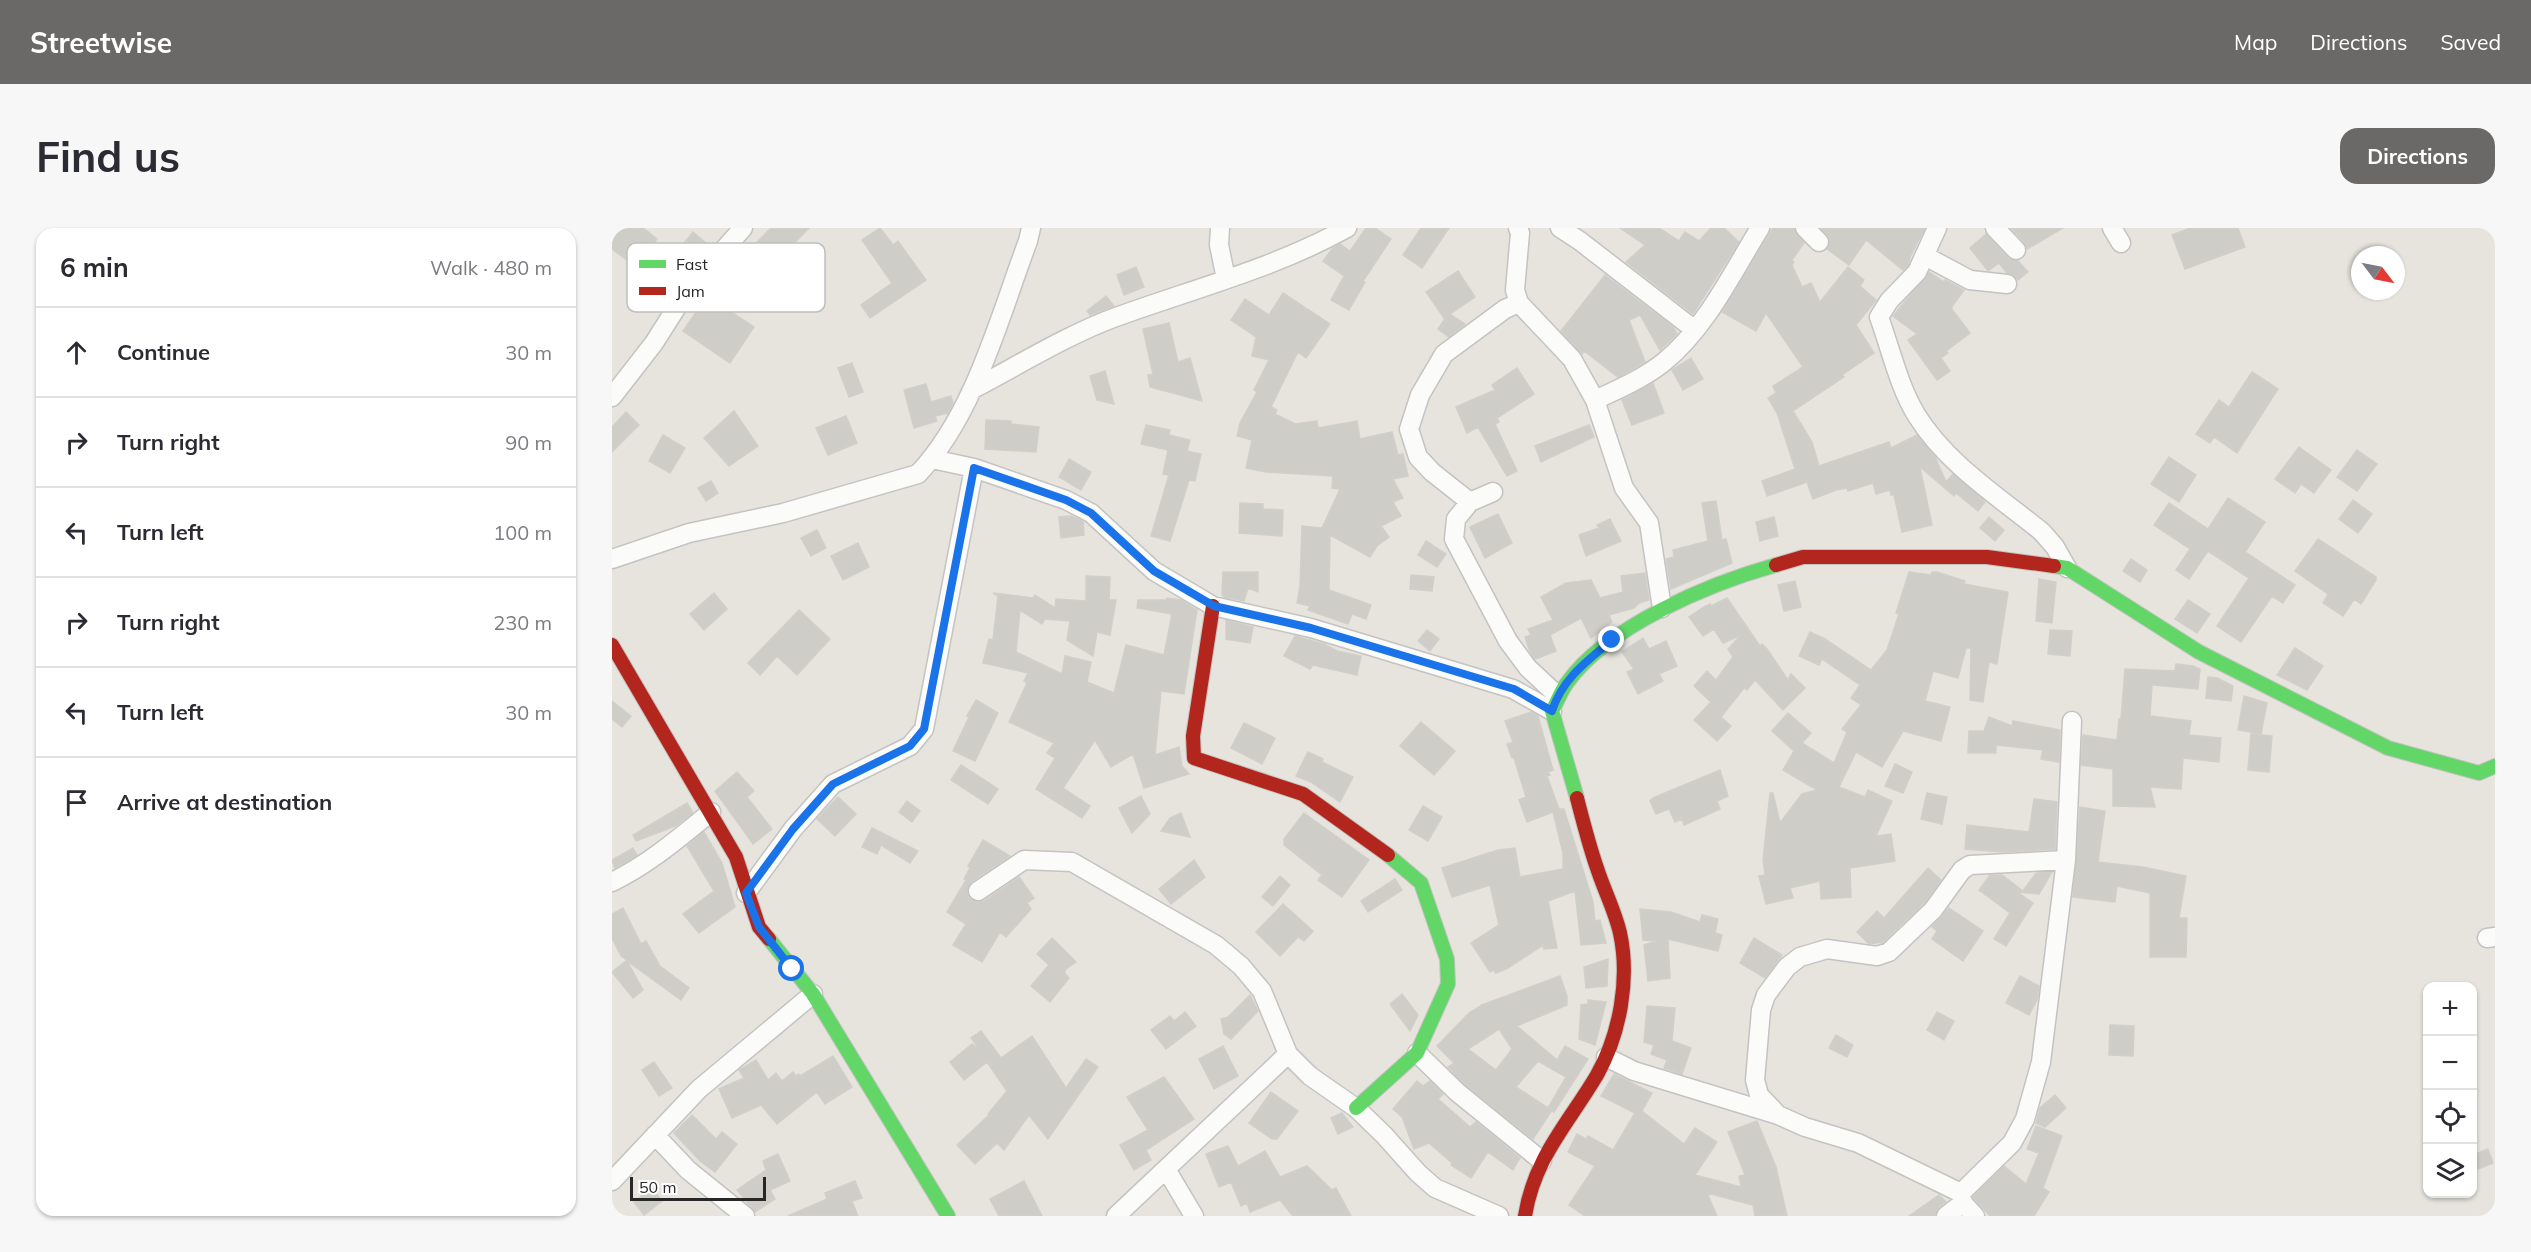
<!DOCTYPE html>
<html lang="en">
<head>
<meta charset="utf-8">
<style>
	body { margin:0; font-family:Mulish,sans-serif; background:#f7f7f7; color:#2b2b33 }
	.controls { position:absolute; right:18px; bottom:18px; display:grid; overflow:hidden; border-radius:12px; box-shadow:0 2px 4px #0004 }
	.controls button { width:54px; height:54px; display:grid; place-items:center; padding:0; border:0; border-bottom:2px solid #e1e1e2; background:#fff; color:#2b2b33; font:30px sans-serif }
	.compass { position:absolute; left:1739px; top:18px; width:54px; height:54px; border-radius:50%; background:#fff; box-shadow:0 2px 4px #0004; rotate:122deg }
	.scale { position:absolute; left:18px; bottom:15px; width:136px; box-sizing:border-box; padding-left:6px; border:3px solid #272727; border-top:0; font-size:16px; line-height:21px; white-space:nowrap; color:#272727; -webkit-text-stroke:4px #fff; paint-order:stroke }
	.stop { position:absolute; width:18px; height:18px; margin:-14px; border:4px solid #1a73e8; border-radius:50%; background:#fff }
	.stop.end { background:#1a73e8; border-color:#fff; box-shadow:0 2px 6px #0008 }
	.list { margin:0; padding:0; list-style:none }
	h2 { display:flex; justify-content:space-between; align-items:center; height:78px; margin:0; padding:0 24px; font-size:26px }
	h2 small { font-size:20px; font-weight:400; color:#7c7c81 }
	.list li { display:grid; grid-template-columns:39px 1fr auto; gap:18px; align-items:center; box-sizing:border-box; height:90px; padding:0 24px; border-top:2px solid #e1e1e2 }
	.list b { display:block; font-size:22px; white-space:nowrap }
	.list em { font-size:20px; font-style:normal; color:#7c7c81 }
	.icon { flex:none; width:33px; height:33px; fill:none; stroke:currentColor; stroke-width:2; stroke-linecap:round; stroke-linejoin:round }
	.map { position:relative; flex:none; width:1883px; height:988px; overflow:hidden; border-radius:18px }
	header { display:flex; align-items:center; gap:36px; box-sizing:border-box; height:84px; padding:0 30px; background:#6a6967; color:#fff }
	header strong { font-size:28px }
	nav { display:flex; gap:33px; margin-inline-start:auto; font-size:21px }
	.intro { display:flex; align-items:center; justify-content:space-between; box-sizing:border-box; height:144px; padding:0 36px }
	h1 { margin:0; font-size:42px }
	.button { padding:15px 27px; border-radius:18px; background:#6a6967; color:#fff; font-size:21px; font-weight:700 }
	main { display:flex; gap:36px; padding:0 36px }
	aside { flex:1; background:#fff; border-radius:18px; box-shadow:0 2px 4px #0004 }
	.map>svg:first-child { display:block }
</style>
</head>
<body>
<header>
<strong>Streetwise</strong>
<nav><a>Map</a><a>Directions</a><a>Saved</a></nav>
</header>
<div class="intro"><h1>Find us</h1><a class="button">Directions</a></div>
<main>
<aside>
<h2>6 min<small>Walk · 480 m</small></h2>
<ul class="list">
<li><svg class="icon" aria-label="ahead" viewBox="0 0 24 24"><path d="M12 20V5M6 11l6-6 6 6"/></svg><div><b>Continue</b></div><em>30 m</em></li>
<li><svg class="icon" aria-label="right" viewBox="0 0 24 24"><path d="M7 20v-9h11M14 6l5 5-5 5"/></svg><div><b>Turn right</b></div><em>90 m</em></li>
<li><svg class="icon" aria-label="left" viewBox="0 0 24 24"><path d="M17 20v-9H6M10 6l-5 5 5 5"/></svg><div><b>Turn left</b></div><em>100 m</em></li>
<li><svg class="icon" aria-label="right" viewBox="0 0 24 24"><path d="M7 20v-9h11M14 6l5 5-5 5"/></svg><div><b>Turn right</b></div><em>230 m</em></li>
<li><svg class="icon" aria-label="left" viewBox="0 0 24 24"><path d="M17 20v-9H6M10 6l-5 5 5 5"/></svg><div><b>Turn left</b></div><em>30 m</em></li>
<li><svg class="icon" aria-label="arrive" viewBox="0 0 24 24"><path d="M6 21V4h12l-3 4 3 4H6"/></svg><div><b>Arrive at destination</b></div></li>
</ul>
</aside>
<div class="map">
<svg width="1883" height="988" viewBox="0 0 1883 988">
	<rect width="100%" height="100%" fill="#e6e4dd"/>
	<path fill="#cfcdc8" stroke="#d1cfc9" stroke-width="1.5" fill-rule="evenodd" d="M0,0h31l14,11 -21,28 -24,-18z
		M159,0h38l-42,43 -20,-19z
		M268,0l13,17 5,-4 28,39 -56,38 -9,-13 31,-22 -30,-43z
		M754,0h9l16,11 -28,42 2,1 -16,28 -18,-10 13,-24 -21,-15 9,-12 8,-5 10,7z
		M809,0h28l-27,40 -19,-13z
		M1008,0h39l20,13 6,-9 14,9 12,-13h13l15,14 -46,72 -67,-52 19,-17z
		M1161,0h21l3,7 7,8 -12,17 2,2 -2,3 10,22 9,-4 9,19 28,-35 16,13 -4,6 16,14 -20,25 18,28 -32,22 2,2 -51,34 19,31 7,24 70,-24 2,6 26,-13 18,22 11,25 7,-8 32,28 -7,9 -22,-18 -2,3 -34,-29 12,58 -30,7 -8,-37h-3l-1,-5 -14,4 -3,-11 -25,8 -1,-3 -11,2 -23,9 -6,-17 -40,14 -5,-15 33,-12 -18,-56 -9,-15 8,-5 -3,-7 30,-19 -37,-54 -10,18 -34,-19z
		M1209,0h104l-15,29 -2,9 -5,4 -37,-30 -17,25 -22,-16 3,-10z
		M1399,0h52l-36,21 -3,-7z
		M1578,0h48l7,19 -60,22 -13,-34z
		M81,4l13,11 -22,27 -13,-11z
		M1374,6l22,24 10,3 10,11 -10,8 -5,-5 -6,-2 -8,-10 -11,8 -18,-23z
		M524,39l8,20 -20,8 -7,-20z
		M846,43l17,26 -25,17 15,10 -16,13 -11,-8 8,-12 -2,1 -18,-26z
		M1317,44l15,10 1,-2 19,10 -13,18 19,25 -24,18 2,2 -7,5 9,13 -13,9 -29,-40 9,-6 -24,-18z
		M993,47l68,52 4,7 -17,16 -20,-35 -11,5 16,42 -27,15 -34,-26 -2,3 -21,-23z
		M671,65l47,31 -24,34 -8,-6 -27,55 6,3 -2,4 20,10 22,-3 1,7 39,-7 3,18 32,-7 6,23 5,-1 5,22 -15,3 10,19 -10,4 8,14 -20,10 8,11 -12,9 -7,11 -40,-22 -1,55 42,15 -5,14 -14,-5 -4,10 -40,-14 2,-4 -13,-3 3,-17 2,-60 20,2 18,-39 -8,-1 1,-12 -67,-4 -20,-4 6,-28 -15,-4 3,-13 17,-31 -3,-2 15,-30 -17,-4 4,-19 -25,-17 14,-21 24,16z
		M95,68l47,31 -24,36 -47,-32z
		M494,68l8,10 -24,9 -3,-4z
		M557,95l9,39 12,-4 12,43 -52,-14 -2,-12 5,-1 -10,-45z
		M1079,130l12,21 -20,11 -11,-20z
		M240,135l11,29 -14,5 -11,-29z
		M905,140l17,26 -37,24 2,4 -4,2 22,47 -10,5 -29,-49 -11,6 -11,-26 39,-17 -3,-5z
		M493,143l9,33 -17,-4 -7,-24z
		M1640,144l26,17 -41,64 -23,-16 -4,6 -14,-9 23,-34 10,7z
		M1041,155l11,30 -32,12 -10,-25z
		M314,156l5,18 20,-6 2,7 -5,10 -13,3 2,5 -23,7 -10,-38z
		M122,183l24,35 -29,20 -25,-28z
		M14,184l13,13 -27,27v-25z
		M234,188l11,27 -29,12 -12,-27z
		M374,192l25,1v3l28,3 -3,25 -51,-3z
		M534,197l24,5 -1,5 21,5 -3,11 14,3 -6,27 -6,-1 -19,61 -19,-5 18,-61 -6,-1 5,-24 -27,-6z
		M977,197l5,12 -53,25 -6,-16z
		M51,207l22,13 -15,25 -21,-12z
		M1687,219l32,23 -17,23 -13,-9 -6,9 -20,-14z
		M1745,222l20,14 -20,27 -20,-14z
		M1557,229l27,18 -17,27 -28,-18z
		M457,231l22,13 -10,18 -22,-13z
		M99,253l7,12 -12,8 -8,-13z
		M1616,270l37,24 -20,30 50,33 -12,18 -11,-7 -31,46 -24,-16 32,-48 -41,-27 -19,28 -13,-9 14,-21 -36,-24 15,-22 39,26z
		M1741,272l19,14 -14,19 -19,-14z
		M1104,273l6,39 4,-1 6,24 -61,26 -5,-30 8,-2 -1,-7 35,-9 -6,-38z
		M628,275l23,1v5l20,1 -1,26 -43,-3z
		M886,286l14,29 -27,15 -15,-31z
		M459,288l12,5 1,14 -23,3 -2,-21z
		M1162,289l4,19 -18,5 -4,-19z
		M1377,289l15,13 -9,11 -15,-13z
		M998,291l11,22 -35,15 -7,-21 20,-7 -2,-3z
		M205,302l9,18 -15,8 -10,-18z
		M1706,311l58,38v3l-15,24 -7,-5 -11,17 -20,-13 5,-9 -33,-23z
		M814,313l20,13 -9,13 -19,-12z
		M246,315l11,24 -26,13 -12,-24z
		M1519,331l16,11 -7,12 -17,-11z
		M611,344h35v20l-10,-4 -4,13 -20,-4 -2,-3z
		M1297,344l22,3 1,-3h5l28,9 -1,3 44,8 -11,72 -8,-2 -6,40 -13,-2 1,-52h-5l-8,30 -25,-7 -8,30 25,6 -9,34 -38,-10 -21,36 -26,-15 -17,35 26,10 3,-7 24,11 -16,35 15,-2 4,27 -45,7 1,29 -30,2 -1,-18 -30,7 3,10 -27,6 -7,-28 6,-1 -2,-15 7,-67h3l7,30 22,-29 15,-4 -34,-20 11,-19 -22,-20 16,-18 23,20 -9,10 32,20 13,-31 -5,-3 19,-24 -10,-7 9,-13 -38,-26 -3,6 -20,-9 11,-24 15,7 46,31 16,-20 12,-36 -3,-1z
		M1033,345l4,27 -10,3 -5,5 -25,7 3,7 -21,16 -10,-20 -31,17 6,16 -21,8 -5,-7 -5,-15 6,-2 -3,-6 25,-9 -12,-23 25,-14 25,-3 9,18 23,-6 -2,-16z
		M799,347l23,2 -2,14 -22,-2z
		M474,348l24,1 -1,23h7l-6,35 -13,-3 -4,24 -26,-16 3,-19 -25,-2 -3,5 -22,-14 -4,42 46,22 3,-18 26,6 -4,20 27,11 12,-48 38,10 8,-41 -35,-6 1,-8h28l1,-2 14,2 16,10 -13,84 -23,-3 -6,64 24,-8 3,19 7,8 -45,14 -11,-34 -22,13 -16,-27 -32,48 27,18 -8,12 -46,-29 19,-31 -8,-5 7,-10 -45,-21 18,-39 -3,-2 4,-8 -45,-10 6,-24 4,1 5,-44 -5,-3 40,5 2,-3 20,13 1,-9 30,2z
		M1427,351l17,3 -4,41 -16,-2z
		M1183,353l6,26 -17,4 -6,-26z
		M102,365l13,16 -23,21 -14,-16z
		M1115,370l33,48 2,-2 5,5 21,31 3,-6 14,14 -22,22 -28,-30 -8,10 -3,-2 -23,29 10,9 -14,15 -23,-21 17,-18 -17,-16 13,-15 9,9 17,-23 -5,-8 13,-14 -18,8 -9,-14 -11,7 -14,-19 15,-10 6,-3 1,2z
		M1576,372l22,14 -13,19 -22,-14z
		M187,382l31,29 -33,36 -20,-19 -17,19 -12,-12z
		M614,392l27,7 -3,16 -24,-4z
		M815,402l12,9 -9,12 -12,-10z
		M1438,402l22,1 -2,25 -22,-2z
		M683,408l29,8 13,7 24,5 -4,19 -44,-10 -3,4 -26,-13z
		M1031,410l6,11 17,-8 11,25 -18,8 4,7 -25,13 -11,-22 7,-3 -12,-17z
		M1683,420l28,18 -16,24 -30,-15z
		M1564,436l17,2 7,3 -2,20 -46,-4 -2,31 41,5 -2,14 32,3 -2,24 -36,-4 -2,31 -31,-2 5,20 -42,-1v-37l-32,-4 2,-30 34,5 2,-21h2l4,-50 50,2z
		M1596,449l9,1 16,8 -2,15 -25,-3z
		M1632,468l23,7 -6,31 -23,-4z
		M364,472l22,13 -23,48 -22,-10 16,-34 -2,-1z
		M0,473l19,15 -9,11 -10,-8z
		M919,484l7,4 15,54 -5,2 2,3 -3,1 12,33h5l29,93 2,19 5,-1 6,23 -25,2 -6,-54 -27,10 9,47 -13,1 -1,-4 -35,23 -12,5 -3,-3 -3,2 -19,-29 28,-18 -9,-40 -38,12 -10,-29 56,-18 17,-2 5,29 43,-8v-16l-10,-41 -26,10 -8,-22 7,-3 -12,-39h-2l-5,-14 6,-2 -8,-21z
		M1377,489l23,9 1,-5 47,9 -1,32 -18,-3 2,-9 -47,-5v8h-28l1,-22h15z
		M809,494l34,29 -21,24 -34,-29z
		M632,495l31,15 -13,26 -31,-16z
		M1639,506l21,2 -3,36 -21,-2z
		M696,524l15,7 -1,3 31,15 -13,25 -29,-20 -15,-6z
		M1283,536l17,8 -9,21 -18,-7z
		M349,537l37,24 -10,15 -37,-24z
		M1108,542l8,26 -11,5 3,8 -36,16 -2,-6 -7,3 -6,-13 -13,5 -6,-13 3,-3z
		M125,544l17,19 -7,6 25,32 -19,15 -38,-53z
		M1315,565l20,4 -5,27 -21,-5z
		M529,568l9,18 -18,19 -13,-25z
		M226,569l18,17 -21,22 -18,-17z
		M1422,571l23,3 -2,47 -52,3 -38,-3 2,-24 62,7z
		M295,573l13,10 -8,11 -13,-10z
		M75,575l6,10 -18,13 -39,15 -3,-6z
		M811,578l19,11 -14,24 -19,-11z
		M1468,579l25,4 -7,51 45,5 43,9 -7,42h8l-1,39h-36v-64l-33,-7 -2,16 -42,-5z
		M569,585l9,24 -29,-6 9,-13z
		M692,585l65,47 -27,37 -24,-17 4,-5 -38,-30v-6z
		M260,600l46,23 -8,12 -29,-18 -4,9 -15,-7z
		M92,604l18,31 13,44 -36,26 -16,-19 31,-23 -27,-45z
		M371,612l27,16 -39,26 -4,9 2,7 9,4 6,-1 35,-24 15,21 -7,5 4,6 -25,28 -6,-5 -18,30 -29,-17 13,-21 -19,-12 19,-32 -2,-1 6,-11 -2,-2z
		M21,620l4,7 -22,13 -3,-8z
		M582,632l11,17 -34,27 -12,-15z
		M1316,640l13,12 -17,23 -41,39 -14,2 -12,-12 20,-21 7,7z
		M1440,644l-13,22 -22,-2 16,11 -27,43 -12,-7 16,-26 -31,-23 11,-15h12l21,16 13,-18z
		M668,648l10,9 -17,21 -11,-9z
		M783,651l7,11 -34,22 -7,-11z
		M671,676l30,27 -9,10 -6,-4 -18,19 -24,-24z
		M11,680l18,36 5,-3 14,25 29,22 -8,12 -54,-39 16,29 -10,8 -21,-26 15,-12 -6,-4 -9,-18v-24z
		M1337,680l34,23 -20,30 -31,-22 5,-8 -5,-4z
		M1028,681l31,3 29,10 2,-7 16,4 -3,14 7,2 -4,16 -50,-12 2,39 -22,3 -4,-36 12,-4 -13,-1z
		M440,710l24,24 -10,7 -2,3 5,6 -19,24 -19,-16 18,-21 -12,-11z
		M1142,710l28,17 -17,23 -25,-15z
		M996,731l-1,27 -21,2 -2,-21z
		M948,748l7,20v9l-50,21 40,34 8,-14 23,13 -34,53 -2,-2 -19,29 -69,-55 -16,-17 6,-4 -17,-17 32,-33 13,-8zM887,801l13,20 -16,21 -28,-21zM926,833l28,16 -18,31 -32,-21z
		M1408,748l19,10 -2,14 -8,15 -23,-12z
		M790,766l16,21 -8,16 -20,-27z
		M638,767l8,16 -27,28 -7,-5 -3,-15 7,-2z
		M976,772l18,2 -11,43 -16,-6 2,-34 7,-1z
		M1035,778l28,2 -3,33 19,7 -9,26 -18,-6 3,-8 -16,-6 3,-9 -10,-3z
		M573,784l11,14 -30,23 -15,-19 19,-14 4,5z
		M1325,784l17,9 -10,19 -17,-10z
		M1498,797l24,1 -1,30 -24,-1z
		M369,803l20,27 31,-22 34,52 20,-29 12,8 -50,72 -19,-24 -25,35 -7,-7 -22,21 -18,-19 32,-30 -1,-1 19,-23 -20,-29 -23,18 -14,-18 22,-18 8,6 -9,-12z
		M1224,807l17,10 -6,12 -18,-9z
		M611,818l15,30 -24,13 -15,-30z
		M221,828l19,31 -27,17 -8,-12 -40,32 -16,-19 -29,13 -13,-29 25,-11 -5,-8 17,-10 12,20 8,-7 6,8 11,-9 3,4 3,-2 1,2z
		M42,834l18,26 -13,8 -17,-26z
		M1002,846l38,19 -10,18 42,33 11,-16 22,14 -22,33 46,12 -2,-11 6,-1 -17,-43 29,-11 19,46 11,49h-32l-2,-11 -46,-12 10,23h-132l-16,-11 26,-39 -27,-14 9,-18 9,5 2,-3 25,14 22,-37 -34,-17z
		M552,849l30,42 -48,31 5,10 -17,10 -14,-25 28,-15 -21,-33z
		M805,853l6,5 7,-5 13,13 -5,5 32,28 6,-5 44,36 -7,12 -25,-18 -17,26 -20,-13 1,-2 -23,-20 -15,6 -12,-32 -9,-8z
		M659,864l27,19 -21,28h-5l-23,-16z
		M1443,867l11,13 -21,19 -9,-4 4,-15z
		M730,885l11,14 -15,7 -7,-16z
		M80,887l24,24 6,-7 15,12 -22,28 -15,-11 -26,-28z
		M1424,898l26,10 -19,52 6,4 -15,24h-44l-17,-19 31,-31 22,18 13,-31 -12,-4z
		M616,918l10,20 27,-15 15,26 27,-11 25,24 4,-2 15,28h-58l-13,-16 -30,12 -3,-9 -6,3 -10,-24 -12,5 -13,-33z
		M1876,921l5,14 -15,6 -5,-14z
		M166,926l12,27 -20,9 5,9 -20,13 -18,-22 29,-20 -3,-9z
		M243,953l7,17 -10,3 6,15h-70l39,-17 -2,-6z
		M412,953l18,35h-43l-9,-17z
		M40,960l10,13 -18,14 -10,-13z
		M1327,967l7,7 -7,5 -4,9h-26z"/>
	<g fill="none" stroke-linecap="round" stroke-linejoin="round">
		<defs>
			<path id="street" d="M608,0l-1,17 7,34
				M906,0l2,5 -5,57 4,13 53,56 23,41 29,88 25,35 13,85
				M948,0l20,13 115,89
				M1193,0l14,14
				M1325,0l-20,44 -28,29 -10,16c12,33 20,70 38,99 30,48 82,81 125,116l13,15 12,21
				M1383,0l21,22
				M1500,0l9,15
				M1313,28l45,24 37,4
				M361,161c46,-24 94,-54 143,-72 77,-28 159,-49 231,-89
				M0,169l42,-54 33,-52 56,-63
				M983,172c24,-11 49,-22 69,-38 42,-34 68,-89 96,-134
				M320,231l42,9 92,32 25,13 63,58 59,35 98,22 202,61 39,22
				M881,264l-23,10 -14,17 -2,20 54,102 20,27 29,27
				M858,274l-38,-30 -14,-15 -9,-28 11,-34 24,-41 61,-45 14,-6
				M0,331l77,-26 94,-20 135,-39c57,-61 81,-156 110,-233l3,-13
				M0,654c37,-18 67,-44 99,-70
				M366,663l46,-31 48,2 144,83 25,21 21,25 26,63 22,22 46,32 28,27 34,38 17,15 64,28
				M134,665l47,-64 40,-45 77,-38 14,-17 50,-261
				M1875,710l8,-1
				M805,825l40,39 85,69
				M994,829l28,14 144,44 27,12 53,16 103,50
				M1166,887l-19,-20 -4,-15 6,-70 5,-15 21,-28 13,-10 27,-8 50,7 12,-4 44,-42 29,-40 8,-5 96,-5
				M43,907l33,35 57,46
				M554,941l28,47
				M0,953l87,-92 114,-95
				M504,988l172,-162
				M1334,988l17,-13
				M1363,988l-12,-13 -2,-10 51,-50 13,-24 16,-57 25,-202 6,-139"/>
			<path id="fast" d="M1442,338l13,2 132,84 189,96 91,25 16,-7
				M965,570l-25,-87c5,-9 9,-20 15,-28 40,-57 144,-100 209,-118
				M157,711l44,55 135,222
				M744,880l61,-55 31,-69 -1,-25 -26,-76 -33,-28"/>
			<path id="jam" d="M1164,337l27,-8h184l67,9
				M601,378l-20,130 1,22 109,36 85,61
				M0,417l124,212 23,70 10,12
				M913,988c9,-58 43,-92 72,-141 23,-41 33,-96 23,-142 -5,-22 -16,-43 -23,-65 -8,-23 -14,-47 -20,-70"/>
		</defs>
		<use href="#street" stroke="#c4c3c2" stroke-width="21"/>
		<use href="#fast" stroke="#c4c3c2" stroke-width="16"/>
		<use href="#jam" stroke="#c4c3c2" stroke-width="16"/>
		<use href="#street" stroke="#fbfbfa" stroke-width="18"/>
		<use href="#fast" stroke="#63d668" stroke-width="14"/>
		<use href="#jam" stroke="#b3261e" stroke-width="14"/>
	</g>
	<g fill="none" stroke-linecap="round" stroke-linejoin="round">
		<path stroke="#1a73e8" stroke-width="8" d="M180,741l-33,-42 -13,-34 47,-64 40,-45 77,-38 14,-17 50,-261 92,32 25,13 63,58 60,35 97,22 203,61 38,22c10,-32 35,-50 60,-71"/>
	</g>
	<rect x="15" y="15" width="198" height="69" rx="9" fill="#fff" stroke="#bebebe" stroke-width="1.5"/>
	<rect x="27" y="32" width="27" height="8" fill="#63d668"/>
	<rect x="27" y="59" width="27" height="8" fill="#b3261e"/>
	<g font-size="16" fill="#272727">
		<text x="64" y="42">Fast</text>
		<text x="64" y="69">Jam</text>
	</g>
</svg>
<div class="controls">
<button>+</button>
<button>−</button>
<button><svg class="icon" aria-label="locate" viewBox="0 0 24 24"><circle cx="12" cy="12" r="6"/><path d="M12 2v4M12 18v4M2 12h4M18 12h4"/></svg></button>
<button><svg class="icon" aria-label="layers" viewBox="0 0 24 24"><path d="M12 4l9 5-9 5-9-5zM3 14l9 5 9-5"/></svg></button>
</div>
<svg class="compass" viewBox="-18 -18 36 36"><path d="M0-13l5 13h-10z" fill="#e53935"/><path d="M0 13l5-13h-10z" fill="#7c7c81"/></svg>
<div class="scale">50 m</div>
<div class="stop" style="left:180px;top:741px"></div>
<div class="stop end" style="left:1000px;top:412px"></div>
</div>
</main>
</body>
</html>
